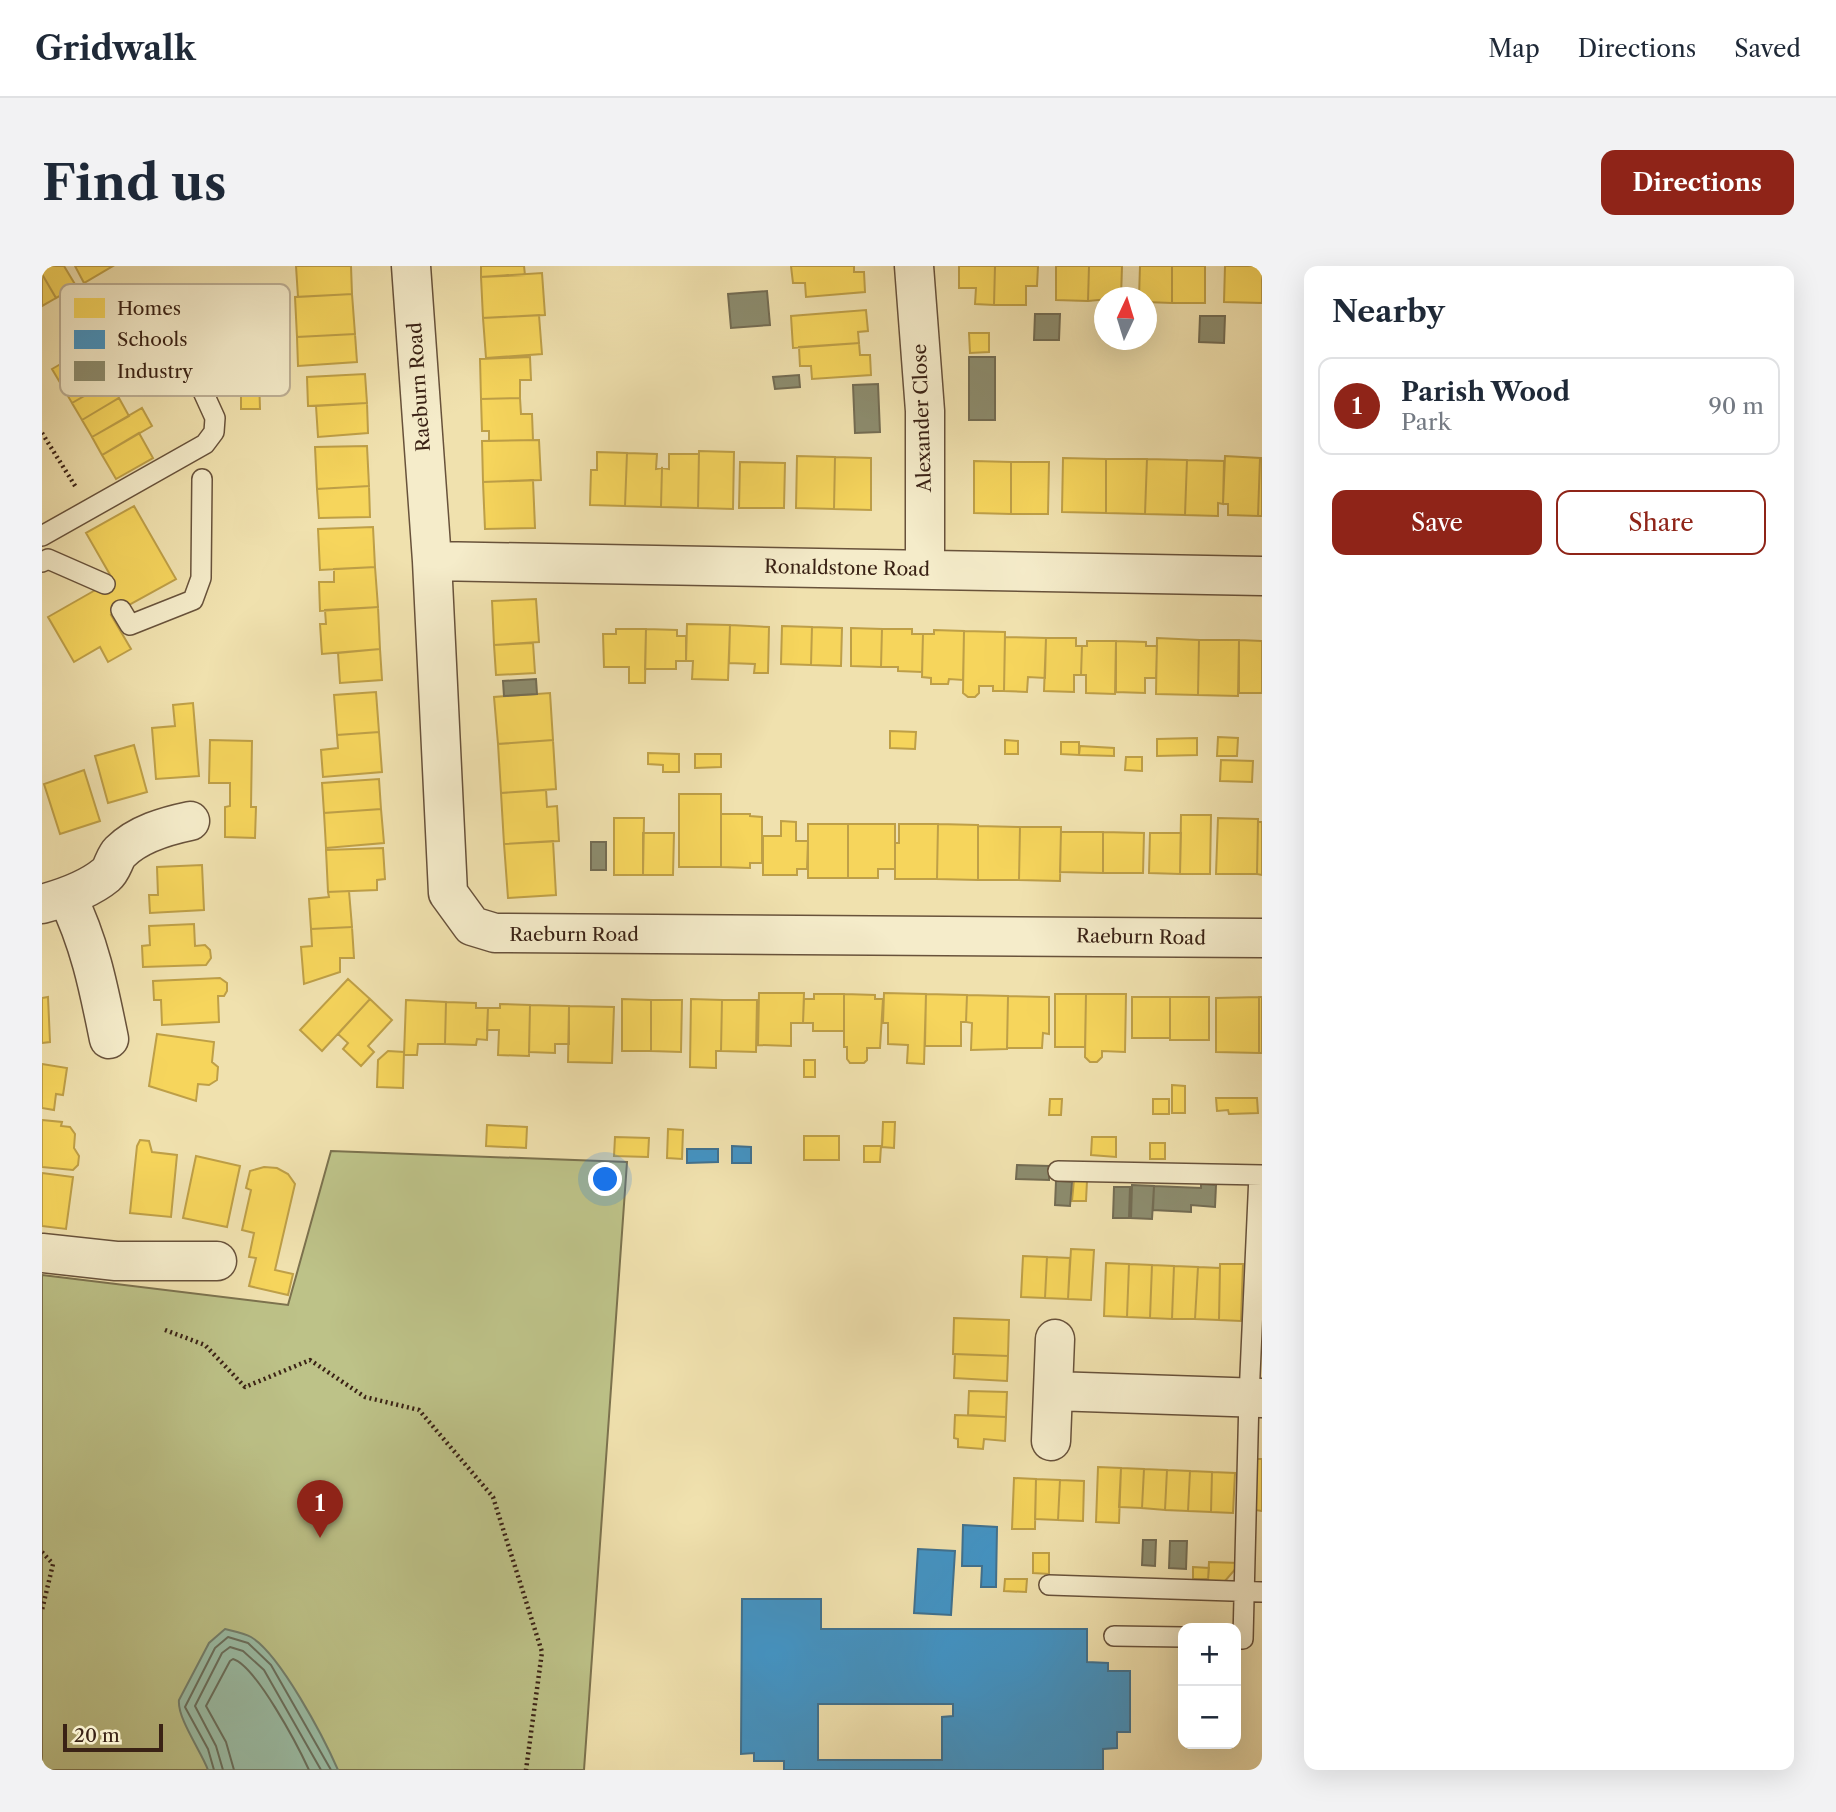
<!DOCTYPE html>
<html lang="en">
<head>
<meta charset="utf-8">
<style>
	body { margin:0; font-family:"Libre Caslon Text",serif; background:#f2f2f3; color:#1f2937 }
	.controls { position:absolute; right:21px; bottom:21px; display:grid; overflow:hidden; border-radius:14px; box-shadow:0 7px 28px #0002 }
	.controls button { width:63px; height:63px; display:grid; place-items:center; padding:0; border:0; border-bottom:2px solid #e0e1e3; background:#fff; color:#1f2937; font:35px sans-serif }
	.compass { position:absolute; left:1052px; top:21px; width:63px; height:63px; border-radius:50%; background:#fff; box-shadow:0 7px 28px #0002; rotate:4deg }
	.scale { position:absolute; left:21px; bottom:18px; width:100px; box-sizing:border-box; padding-left:7px; border:4px solid #3a2215; border-top:0; font-size:19px; line-height:24px; white-space:nowrap; color:#3a2215; -webkit-text-stroke:5px #f5ecca; paint-order:stroke }
	.you { position:absolute; left:564px; top:914px; width:24px; height:24px; margin:-18px; border:5px solid #fff; border-radius:50%; background:#1a73e8; box-shadow:0 0 0 10px #1a73e833 }
	.badge { display:grid; place-items:center; width:46px; height:46px; border-radius:50%; background:#8f2418; color:#fff; font-size:23px; font-weight:700 }
	.pin { position:absolute; translate:-50% -58px; filter:drop-shadow(0 2px 4px #0008) }
	.pin::after { content:''; position:absolute; top:37px; width:24px; height:21px; background:inherit; clip-path:polygon(0 0,100% 0,50% 100%) }
	.list { margin:0; padding:0; list-style:none }
	h2 { display:flex; justify-content:space-between; align-items:center; height:91px; margin:0; padding:0 28px; font-size:30px }
	h2 small { font-size:23px; font-weight:400; color:#747a83 }
	.list li { display:grid; grid-template-columns:46px 1fr auto; gap:21px; align-items:center; box-sizing:border-box; height:98px; margin:0 14px 14px; padding:0 14px; border:2px solid #e0e1e3; border-radius:14px }
	.list b { display:block; font-size:26px; white-space:nowrap }
	.list p { margin:0; font-size:23px; white-space:nowrap; color:#747a83 }
	.list em { font-size:23px; font-style:normal; color:#747a83 }
	.actions { display:flex; gap:14px; padding:21px 28px }
	.actions a { flex:1; padding:16px 0; border:2px solid #8f2418; border-radius:14px; text-align:center; font-size:24px; color:#8f2418 }
	.actions .main { background:#8f2418; color:#fff }
	.map { position:relative; flex:none; width:1220px; height:1504px; overflow:hidden; border-radius:14px }
	header { display:flex; align-items:center; gap:42px; box-sizing:border-box; height:98px; padding:0 35px; background:#fff; border-bottom:2px solid #e0e1e3 }
	header strong { font-size:33px }
	nav { display:flex; gap:38px; margin-inline-start:auto; font-size:24px }
	.intro { display:flex; align-items:center; justify-content:space-between; box-sizing:border-box; height:168px; padding:0 42px }
	h1 { margin:0; font-size:49px }
	.button { padding:18px 32px; border-radius:14px; background:#8f2418; color:#fff; font-size:24px; font-weight:700 }
	main { display:flex; gap:42px; padding:0 42px }
	aside { flex:1; background:#fff; border-radius:14px; box-shadow:0 7px 28px #0002 }
	.map>svg:first-child { display:block }
</style>
</head>
<body>
<header>
<strong>Gridwalk</strong>
<nav><a>Map</a><a>Directions</a><a>Saved</a></nav>
</header>
<div class="intro"><h1>Find us</h1><a class="button">Directions</a></div>
<main>
<div class="map">
<svg width="1220" height="1504" viewBox="0 0 1220 1504">
	<rect width="100%" height="100%" fill="#f0e1ae"/>
	<filter id="stains"><feTurbulence type="fractalNoise" baseFrequency=".00286" numOctaves="4"/><feColorMatrix values="0 0 0 0 .2 0 0 0 0 .09 0 0 0 0 .02 0 0 0 .5 -.17"/></filter>
	<radialGradient id="worn" r=".72"><stop offset=".6" stop-color="#630" stop-opacity="0"/><stop offset="1" stop-color="#630" stop-opacity=".3"/></radialGradient>
	<path fill="#bdc288" stroke="#7c724e" stroke-width="2" d="M289,885l296,11 -43,608h-542v-495l246,30z"/>
	<path fill="#9bbea7" stroke="#74806d" stroke-width="2" d="M183,1363c8,2 19,4 26,8 29,17 73,101 87,133h-130c-7,-19 -31,-52 -29,-70l30,-57z"/>
	<path fill="#f6d55c" stroke="#be9f47" stroke-width="2" d="M0,0h22l12,20 -20,12 -14,-24z
		M33,0h38l-29,17z
		M254,0h55l1,28 -54,3z
		M439,0h43l1,9 -44,2z
		M749,0h63v6h10l1,20 -59,5 -1,-14h-12z
		M917,0h36l-1,39 -19,-1 1,-16h-17z
		M953,0h43l-1,20h-11v19h-32z
		M1014,0h33l-1,35 -32,-1z
		M1047,0h33l-1,32 -33,3z
		M1098,0h32v37l-26,-1v-4h-7z
		M1130,0h33v37h-33z
		M1183,0h37v37l-38,-1z
		M500,7l3,42 -62,3 -2,-41z
		M0,8l14,24 -14,8z
		M310,28l3,40 -58,3 -2,-40z
		M824,44l2,21 -10,1 1,11 -66,5 -2,-32z
		M497,49l3,39 -56,4 -3,-40z
		M927,67h20v19l-19,1z
		M313,68l2,28 -59,4 -1,-29z
		M55,77l10,17 -45,26 -10,-17z
		M817,77l1,12h10l1,20 -59,4 -1,-13h-11l-1,-19z
		M76,89l9,16 -55,32 -10,-17z
		M488,91l1,23h-11v18l-39,1 -1,-40z
		M323,108l2,29 -59,3 -1,-29z
		M199,111h18l1,32h-19z
		M67,116l10,16 -37,22 -10,-17z
		M77,132l10,18 -37,21 -10,-17z
		M478,132l1,16h11l1,26 -44,1v-10h-7l-1,-32z
		M325,137l1,30 -50,4 -2,-31z
		M100,142l10,18 -50,29 -10,-18z
		M97,167l14,25 -37,21 -14,-24z
		M497,174l2,40 -58,2 -1,-41z
		M325,180l2,40 -52,3 -2,-42z
		M657,185l35,1 -1,57 -35,-1z
		M555,186l30,1 -2,53 -35,-1 1,-35h6z
		M585,187l30,1 -1,15 6,-1 -1,39 -36,-1z
		M627,188h30l-1,54 -37,-1 1,-39 7,1z
		M755,190l38,1 -1,52 -38,-1z
		M1183,190l35,2 -2,58 -30,-1v-11h-5z
		M793,191l36,1v52l-37,-1z
		M1021,192l43,1v54l-44,-1z
		M1218,192h2v58h-4z
		M1064,193h41l-2,55 -39,-1z
		M1105,193l40,1 -2,55 -40,-1z
		M1145,194l37,1 -1,43 -5,-1v13l-33,-1z
		M932,195l37,1v52l-37,-1z
		M698,196l45,1 -1,45h-45z
		M969,196h38l-1,52h-37z
		M491,214l2,48 -50,1 -2,-47z
		M327,220l1,31 -51,1 -2,-29z
		M92,240l42,73 -65,36 20,34 -23,13 -8,-15 -26,15 -26,-45 65,-37 -27,-47z
		M331,261l2,40 -55,3 -2,-41z
		M333,301l3,40 -58,4 -1,-29h15v-13z
		M494,333l3,43 -45,3 -2,-44z
		M336,341l2,42 -58,5 -2,-30h6l-1,-14z
		M645,358l43,1 -2,55 -36,-1 1,-18h-7z
		M688,359l39,2 -1,46h-14l1,-9 -26,-1z
		M740,360l30,1 -1,38 -30,-1z
		M770,361l30,1 -1,38 -30,-1z
		M809,362l31,1 -1,38 -30,-1z
		M574,363h30l-1,54h-16v-16h-25l-1,-33h13z
		M604,363l31,1v6h9v25h-10v8h-31z
		M840,363h30v5h11l-1,38 -24,-1v-4h-17z
		M892,364l30,1 -1,49 -14,-1 -1,5h-17v-6l-9,-1 1,-43h11z
		M922,365l41,1 -1,59h-11v-5h-14v7l-4,4h-7l-5,-4z
		M963,371l41,1 -1,40 -17,-1 -1,15 -23,-1z
		M1004,372h30v8h6l-1,29h-7v17l-30,-1z
		M1115,372l42,2 -1,55 -42,-1z
		M1157,374h40l-1,56 -40,-1z
		M1197,374l23,1v52h-23z
		M1045,375h29l-1,53 -29,-1v-18h-5l1,-29h5z
		M1074,375l30,1v4h11l-1,32h-11v15l-29,-1z
		M491,377l2,30 -39,2 -2,-30z
		M338,383l2,31 -42,3 -2,-30z
		M334,426l3,40 -42,3 -3,-40z
		M508,427l3,47 -55,4 -4,-47z
		M151,437l6,73 -43,3 -4,-51 23,-2 -2,-21z
		M848,465l26,1 -1,17 -25,-1z
		M337,466l3,40 -59,5 -2,-27 17,-2 -1,-13z
		M1176,471l20,1 -1,18h-20z
		M1155,472v17l-40,1v-17z
		M168,474l42,1 -1,66h5l-1,31 -30,-1v-30l5,-1v-23h-21z
		M511,474l3,49 -55,4 -3,-49z
		M963,474l13,1v13h-13z
		M1019,476h18v13l-18,-1z
		M92,479l13,47 -39,11 -13,-47z
		M1038,480l34,2v8l-35,-1z
		M606,487l31,1v18h-16v-7l-15,-1z
		M653,488h26v13l-26,1z
		M1084,491h16v14l-17,-1z
		M1179,494l32,1 -1,21 -32,-1z
		M42,504l16,51 -40,13 -16,-50z
		M337,513l2,30 -57,4 -2,-30z
		M504,524l1,17 10,-1 2,35 -55,3 -3,-51z
		M637,528h42v73h-42z
		M339,543l3,34 -58,5 -2,-35z
		M679,548h29v2l12,1v46h-12v5l-29,-1z
		M1139,549h30l-1,59h-30z
		M572,552h30l-1,57h-29z
		M1176,552l40,1 -1,55h-41z
		M739,555l15,1v19h12l-1,28h-10v6h-34v-39h18z
		M1216,556h4v53l-5,-1z
		M766,558h40v54h-40z
		M806,558h47v45h-17v9h-30z
		M857,558h39l-1,55h-42v-36h4z
		M896,558l40,1v55l-41,-1z
		M936,560l42,1 -1,53h-41z
		M978,561h41l-1,54 -41,-1z
		M1019,566h42v41l-43,-1z
		M1061,566l41,1 -1,40h-40z
		M601,567h31l-1,42h-30z
		M1108,567h31l-1,41 -31,-1z
		M511,575l3,54 -48,3 -4,-54z
		M341,582l2,31 -8,1v10l-49,2 -2,-42z
		M160,599l2,45 -54,3 -1,-18h9l-1,-28z
		M307,625l3,36 -41,2 -2,-30 20,-2 -1,-5z
		M152,658l1,22 10,-1 5,5 1,8 -5,7 -63,2 -1,-21 8,-1 -1,-19z
		M310,661l2,31h-14v14l-36,12 -3,-37 11,-1 -1,-17z
		M178,712l7,5v8l-3,5h-6l1,26 -57,3 -1,-25h-7l-1,-19z
		M306,713l22,20 -48,52 -22,-21z
		M717,727h45l-1,30h-12v23l-33,-1z
		M842,727l42,1 -2,70 -17,-1 1,-18 -20,-1v-21h-5z
		M772,728h30v37h-31v-8h-10l1,-24h10z
		M802,728l31,1v4h8l-3,49h-13v12l-3,3h-14l-3,-4v-12h-3z
		M884,728l41,1 -1,27h-5v24h-36z
		M1013,728h31l-1,53h-30z
		M1044,728h40l-1,58 -23,-1v6l-5,5h-7l-5,-5z
		M925,729l41,1 -1,53 -36,1 1,-27 -6,-1z
		M966,730l41,1v37l-6,-1 -1,15h-35z
		M6,731l2,45 -8,1v-45z
		M1090,731h38v41h-38z
		M1128,731h39v43h-39z
		M1217,731v56l-43,-1v-54z
		M1217,731h3v56h-3z
		M328,733l22,21 -24,26 6,6 -13,14 -18,-17 5,-6 -10,-9z
		M580,733l29,1v51h-29z
		M649,733l31,1 -1,51h-5v17l-26,-1z
		M364,734l40,2 -1,42h-27l-1,11h-13z
		M609,734h31l-1,52 -30,-1z
		M680,734h35l-1,52 -35,-1z
		M404,736l30,1v5h12l-1,32 -10,-1 -1,6 -31,-1z
		M458,738l30,1 -1,51 -31,-1 1,-25h-12l1,-22h12z
		M488,739l39,1v38h-14v9l-26,-1z
		M527,740l45,1 -2,56 -44,-1z
		M115,768l57,8 -2,20 6,5 -1,13 -8,5 -11,-1 -2,17 -47,-15z
		M346,785l16,1 -1,36 -26,-1 1,-27z
		M762,794h11v17h-11z
		M0,798l25,4 -4,27 -7,-1 -2,16 -12,-2z
		M1130,819l13,1v27h-13z
		M1174,832h41l1,15 -29,1 -1,-4 -11,1z
		M1008,833h12l-1,16h-12z
		M1111,833h16v15h-16z
		M0,854l20,2 -1,4 9,1 5,7 -1,14 5,8 -1,9 -5,5 -31,-3z
		M841,856h12l-1,26 -12,-1z
		M445,859l40,2 -1,21 -40,-2z
		M626,863l15,1 -1,29 -15,-1z
		M762,870h35v24h-35z
		M573,871l34,1 -1,19 -34,-1z
		M1050,871h24v20l-25,-2z
		M98,874l9,1 3,11 25,3 -6,62 -41,-4 7,-67z
		M1108,877h15v16h-15z
		M822,880h17l-1,16h-16z
		M154,890l44,10 -13,61 -44,-9z
		M222,901l13,1 11,6 7,10 -20,86 18,4 -5,21 -39,-9 7,-28 -7,-1 5,-24 -12,-3 9,-40 -5,-2 4,-17z
		M0,907l31,4 -7,52 -24,-3z
		M1032,914l13,1 -1,20h-14z
		M1029,983l23,1 -3,50 -23,-1z
		M981,990l24,1 -2,41 -24,-1z
		M1005,991l23,1 -2,41 -23,-1z
		M1064,997l23,1 -2,53 -23,-1z
		M1087,998l23,1 -2,53 -23,-1z
		M1178,998h23l-2,57 -22,-1z
		M1110,999l22,1 -2,53 -22,-1z
		M1132,1000l24,1 -3,52h-23z
		M1156,1001l22,1 -1,52 -24,-1z
		M912,1052l55,2 -1,36 -55,-2z
		M913,1088l53,2 -1,25 -53,-3z
		M927,1125l38,1 -1,25 -38,-2z
		M913,1149l51,2 -1,24 -21,-2 -1,10 -25,-2v-8l-4,-1z
		M1215,1193h5v52l-7,-1z
		M1056,1201l23,1 -2,55 -23,-1z
		M1079,1202l23,1 -2,39 -23,-1z
		M1102,1203l23,1 -2,40 -23,-2z
		M1125,1204l23,1 -2,40 -23,-1z
		M1148,1205l22,1 -1,40 -23,-1z
		M1170,1206l23,1 -2,40 -22,-1z
		M972,1212l22,1 -1,50h-23z
		M994,1213l24,1 -2,40 -23,-1z
		M1018,1214l24,1 -1,40 -25,-1z
		M991,1287h16v21l-16,-1z
		M1167,1296l30,1 -1,3 -13,15h-17z
		M1151,1301l16,1 -1,11h-15z
		M963,1313h22l-1,13 -22,-1z"/>
	<path fill="#4393c3" stroke="#40718f" stroke-width="2" fill-rule="evenodd" d="M690,880l19,1v16h-19z
		M645,883h31v13l-31,1z
		M921,1259l34,2 -1,60h-15l1,-21h-20z
		M876,1283l37,2 -4,64 -37,-2z
		M700,1333h79v30h266v33l21,1v8h22v61h-13v16l-14,1v21h-319v-9h-30v-8l-13,1zM776,1438h135v12l-11,1v43h-124z"/>
	<path fill="#8c8c6e" stroke="#736c53" stroke-width="2" d="M725,25l3,34 -39,3 -3,-34z
		M993,48h25l-1,26h-25z
		M1158,50h25l-1,27 -25,-1z
		M927,91h26v63h-26z
		M757,109l1,12 -25,2 -2,-12z
		M836,118l2,48 -25,1 -2,-48z
		M494,413l1,15 -33,2 -1,-15z
		M549,576h15v28h-15z
		M975,899l32,1v14l-33,-1z
		M1014,915l16,1 -2,24 -15,-1z
		M1159,918l15,1 -1,22 -24,-2v7l-38,-2 1,-24 47,2z
		M1090,919l22,1 -2,33 -21,-1z
		M1072,921h16l-1,31h-16z
		M1101,1274h13l-1,26 -13,-1z
		M1128,1275h17l-1,28 -17,-1z"/>
	<g fill="none" stroke-linecap="round" stroke-linejoin="round">
		<path stroke="#6a705e" stroke-width="2" d="M172,1504l-6,-21 -23,-42 30,-59 13,-11 20,6 23,22 60,105
			M181,1504l-7,-24 -21,-40 27,-53 8,-6 13,4 21,19 57,100
			M192,1504l-8,-28 -20,-36 24,-45 3,-2c23,7 65,87 76,111"/>
		<defs>
			<path id="lane" d="M0,270l163,-92 9,-12 1,-14 -26,-57 -40,-63
				M0,296l6,-3 57,25
				M79,344l9,15 63,-25 8,-22 1,-99
				M1016,905l204,4
				M1007,1319l213,7
				M1072,1370l69,1
				M1194,1373h7l6,-242 10,-222"/>
			<path id="street" d="M369,0l21,295 16,332 24,33 23,7 767,5
				M872,0l11,145v159
				M390,295l830,15
				M25,631c23,46 32,93 42,142
				M0,638c22,-6 47,-15 64,-29 7,-6 8,-17 14,-23 18,-18 46,-26 70,-31
				M0,987l74,8h101
				M1011,1125l209,7
				M1009,1175l4,-102"/>
		</defs>
		<use href="#lane" stroke="#68523b" stroke-width="22"/>
		<use href="#street" stroke="#68523b" stroke-width="41"/>
		<path stroke="#3a2215" stroke-width="4.5" stroke-dasharray="2 3.5" stroke-linecap="butt" d="M0,167l35,56
			M123,1064l40,15 40,42 65,-27 55,37 54,13 74,87 49,155 -16,118
			M0,1286l11,12 -11,46"/>
		<use href="#lane" stroke="#f5ecca" stroke-width="19"/>
		<use href="#street" stroke="#f5ecca" stroke-width="38"/>
	</g>
	<g text-anchor="middle" dominant-baseline="central" stroke-width="7" stroke-linejoin="round" paint-order="stroke">
		<g font-size="19" fill="#3a2215" stroke="#f5ecca">
			<text transform="translate(377 121) rotate(-94)">Raeburn Road</text>
			<text transform="translate(880 152) rotate(-92)">Alexander Close</text>
			<text transform="translate(805 302) rotate(1)">Ronaldstone Road</text>
			<text x="532" y="668">Raeburn Road</text>
			<text transform="translate(1099 671) rotate(1)">Raeburn Road</text>
		</g>
	</g>
	<rect x="18" y="18" width="230" height="112" rx="10" fill="#f5ecca" stroke="#bdaf94" stroke-width="2"/>
	<rect x="32" y="32" width="31" height="20" fill="#f6d55c"/>
	<rect x="32" y="64" width="31" height="19" fill="#4393c3"/>
	<rect x="32" y="95" width="31" height="20" fill="#8c8c6e"/>
	<g font-size="19" fill="#3a2215">
		<text x="75" y="49">Homes</text>
		<text x="75" y="80">Schools</text>
		<text x="75" y="112">Industry</text>
	</g>
	<rect width="100%" height="100%" filter="url(#stains)"/>
	<rect width="100%" height="100%" fill="url(#worn)"/>
</svg>
<div class="controls">
<button>+</button>
<button>−</button>
</div>
<svg class="compass" viewBox="-18 -18 36 36"><path d="M0-13l5 13h-10z" fill="#e53935"/><path d="M0 13l5-13h-10z" fill="#747a83"/></svg>
<div class="scale">20 m</div>
<div class="you"></div>
<div class="pin badge" style="left:278px;top:1272px">1</div>
</div>
<aside>
<h2>Nearby<small></small></h2>
<ul class="list">
<li><span class="badge">1</span><div><b>Parish Wood</b><p>Park</p></div><em>90 m</em></li>
</ul>
<div class="actions"><a class="main">Save</a><a>Share</a></div>
</aside>
</main>
</body>
</html>
